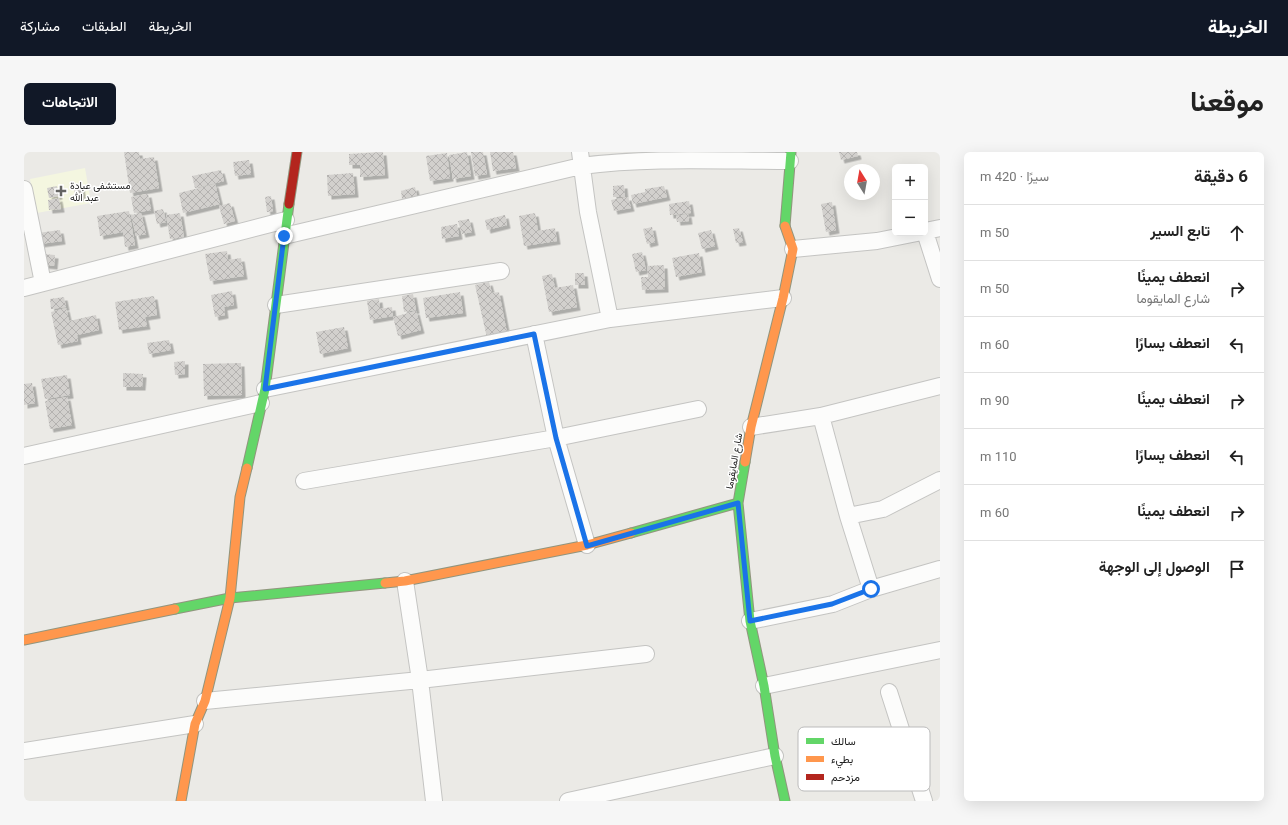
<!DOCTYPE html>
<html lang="ar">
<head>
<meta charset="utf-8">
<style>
	body { margin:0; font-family:Roboto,Vazirmatn,sans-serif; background:#f6f6f6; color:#222; direction:rtl }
	.controls { position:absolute; right:12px; top:12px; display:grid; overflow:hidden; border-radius:6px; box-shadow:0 4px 16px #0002 }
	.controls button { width:36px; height:36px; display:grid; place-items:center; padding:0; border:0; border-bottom:1px solid #e0e0e0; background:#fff; color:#222; font:20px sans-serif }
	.compass { position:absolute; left:820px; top:12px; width:36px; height:36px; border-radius:50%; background:#fff; box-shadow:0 4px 16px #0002; rotate:349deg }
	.stop { position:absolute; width:12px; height:12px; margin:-9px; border:3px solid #1a73e8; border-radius:50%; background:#fff }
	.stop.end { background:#1a73e8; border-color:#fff; box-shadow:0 1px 4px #0008 }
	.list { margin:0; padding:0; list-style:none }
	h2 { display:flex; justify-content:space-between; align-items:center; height:52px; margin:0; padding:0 16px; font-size:17px }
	h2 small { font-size:13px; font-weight:400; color:#767676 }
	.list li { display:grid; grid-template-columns:26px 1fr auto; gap:12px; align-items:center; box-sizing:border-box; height:56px; padding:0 16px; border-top:1px solid #e0e0e0 }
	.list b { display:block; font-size:15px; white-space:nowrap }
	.list p { margin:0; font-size:13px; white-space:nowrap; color:#767676 }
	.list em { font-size:13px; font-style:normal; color:#767676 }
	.icon { flex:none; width:22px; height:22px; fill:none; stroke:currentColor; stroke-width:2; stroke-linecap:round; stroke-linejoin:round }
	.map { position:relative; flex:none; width:916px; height:649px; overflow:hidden; direction:ltr; border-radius:6px }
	header { display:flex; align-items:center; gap:24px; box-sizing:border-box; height:56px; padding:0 20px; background:#111827; color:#fff }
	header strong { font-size:19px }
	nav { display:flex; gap:22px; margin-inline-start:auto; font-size:14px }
	.intro { display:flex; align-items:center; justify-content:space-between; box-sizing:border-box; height:96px; padding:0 24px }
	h1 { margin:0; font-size:28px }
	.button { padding:10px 18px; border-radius:6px; background:#111827; color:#fff; font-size:14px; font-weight:700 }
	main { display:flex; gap:24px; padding:0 24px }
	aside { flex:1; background:#fff; border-radius:6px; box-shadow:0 4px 16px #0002 }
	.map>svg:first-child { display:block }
</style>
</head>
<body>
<header>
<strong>الخريطة</strong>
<nav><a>الخريطة</a><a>الطبقات</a><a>مشاركة</a></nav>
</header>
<div class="intro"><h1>موقعنا</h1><a class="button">الاتجاهات</a></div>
<main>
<aside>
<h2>6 دقيقة<small>سيرًا · 420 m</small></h2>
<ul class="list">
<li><svg class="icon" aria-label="ahead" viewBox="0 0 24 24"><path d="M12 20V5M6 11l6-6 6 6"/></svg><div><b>تابع السير</b></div><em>50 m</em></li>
<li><svg class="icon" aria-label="right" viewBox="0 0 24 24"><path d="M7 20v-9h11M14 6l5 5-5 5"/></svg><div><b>انعطف يمينًا</b><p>شارع المايقوما</p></div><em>50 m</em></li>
<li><svg class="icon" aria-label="left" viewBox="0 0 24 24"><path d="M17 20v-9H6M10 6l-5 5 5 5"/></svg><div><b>انعطف يسارًا</b></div><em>60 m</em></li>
<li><svg class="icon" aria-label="right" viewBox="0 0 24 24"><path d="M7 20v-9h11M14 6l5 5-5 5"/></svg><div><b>انعطف يمينًا</b></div><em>90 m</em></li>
<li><svg class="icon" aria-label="left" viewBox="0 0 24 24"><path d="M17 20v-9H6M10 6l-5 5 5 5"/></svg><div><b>انعطف يسارًا</b></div><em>110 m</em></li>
<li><svg class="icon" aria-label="right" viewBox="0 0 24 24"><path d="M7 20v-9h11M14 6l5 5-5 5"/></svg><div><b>انعطف يمينًا</b></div><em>60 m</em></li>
<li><svg class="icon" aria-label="arrive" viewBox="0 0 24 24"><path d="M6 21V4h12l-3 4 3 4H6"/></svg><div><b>الوصول إلى الوجهة</b></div></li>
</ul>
</aside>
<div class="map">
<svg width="916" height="649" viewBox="0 0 916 649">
	<defs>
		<pattern id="building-cross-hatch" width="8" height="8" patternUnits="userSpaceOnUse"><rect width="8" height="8" fill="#d2d0cd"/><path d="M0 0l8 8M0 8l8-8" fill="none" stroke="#b4b2b0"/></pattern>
		<filter id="shadow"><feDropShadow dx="3.5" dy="3.5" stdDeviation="0" flood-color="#0004"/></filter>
	</defs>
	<rect width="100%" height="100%" fill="#ebeae6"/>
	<path fill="#f4f6e0" d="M61,16l6,35 -54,10 -7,-34z"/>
	<path fill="url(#building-cross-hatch)" filter="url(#shadow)" d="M100,0h15l1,7 14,-2 5,31 -29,5z
		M357,0h2l2,23 -25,2v-12h-11v-11z
		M443,0l4,24 -18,3 -4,-24z
		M447,0h12l4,22 -12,2z
		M466,0h23l3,16 -23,3z
		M815,0h18l1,4 -17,4z
		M423,1l3,25 -20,3 -4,-25z
		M225,8l2,14 -16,2 -2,-14z
		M197,18l3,11 -29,7 -3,-12z
		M329,21l2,21 -27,2 -1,-21z
		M191,32l5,20 -37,9 -4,-20z
		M600,33l1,12h-12v-11z
		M33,34l2,10 -10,2 -2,-10z
		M57,34l2,11 -8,1 -1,-11z
		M640,34l3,11 -34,7 -2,-9 14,-3v-3z
		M391,35l2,9 -15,3 -1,-8z
		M124,42l3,16 -17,3 -3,-16z
		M247,44l2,15 -6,1 -2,-15z
		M604,45l3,11 -17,3 -3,-11z
		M35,46l2,11 -12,1 -1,-10z
		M665,49l2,12 -21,2 -1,-11z
		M808,50l4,28 -10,2 -5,-28z
		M206,51l5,18 -11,3 -5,-18z
		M139,57l3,13 -9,2 -3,-13z
		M105,59l6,34 -10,2 -2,-15 -23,4 -3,-20z
		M117,61l5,21 -10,2 -5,-21z
		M156,61l4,24 -14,2 -4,-24z
		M511,61l3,18 17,-3 2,13 -33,5 -5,-30z
		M664,62l1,7 -12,1 -1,-6z
		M481,63l2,10 -20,5 -2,-10z
		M445,67l3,13 -10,2 -4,-13z
		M433,72l2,12 -17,3 -1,-12z
		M628,75l3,15 -8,2 -4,-15z
		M715,76l4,14 -7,1 -3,-14z
		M36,78l2,11 -22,3 -2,-11z
		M687,78l4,16 -13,3 -4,-16z
		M203,99l1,9 13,-2 3,18 -34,5 -5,-27z
		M618,100l4,18 -10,2 -4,-18z
		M675,101l3,19 -26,5 -4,-19z
		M19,102l12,1 -1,11 -12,-1z
		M640,113l1,24 -23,1 -1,-13h7l-1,-11z
		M551,121h9l1,12h-10z
		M528,122l3,14 18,-3 4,22 -28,5 -7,-36z
		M465,130l3,11 7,-1 8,41 -20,5 -12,-53z
		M208,139l2,14 -10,2 1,8 -10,2 -4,-22z
		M436,140l3,21 -37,5 -3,-20z
		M389,142l3,16 -12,2 -2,-16z
		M130,144l3,19 -12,2 2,9 -28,4 -4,-28z
		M40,145l2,10 -15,2 -1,-10z
		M355,147l1,10 12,-2 1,9 -23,4 -3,-19z
		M42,156l3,13 27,-6 3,15 -22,5 1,6 -20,4 -7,-33z
		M392,159l5,19 -23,6 -5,-19z
		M320,175l4,21 -28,6 -4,-22z
		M145,188l2,10 -22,4 -2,-11z
		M161,209v13l-10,1 -1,-13z
		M217,211l1,32 -38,1 -1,-32z
		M99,221l20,1 -1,13h-19z
		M43,223l3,20 -25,4 -4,-20z
		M8,231l3,20 -11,2v-21z
		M43,245l5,28 -22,4 -5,-28z"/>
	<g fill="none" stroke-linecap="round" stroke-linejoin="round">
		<defs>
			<path id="street" d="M556,0l8,60 22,107
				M0,37l19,94
				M901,79l15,-3
				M901,80l15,47
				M260,84l297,-70c69,-9 140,-5 209,-5
				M769,97l84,-8 40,-8
				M0,136l262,-68
				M252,153l225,-34
				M510,182l22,104 31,107
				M241,237l345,-70 173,-21
				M797,264l27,100 23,73
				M727,275l70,-11 119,-30
				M0,304l237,-53
				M280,329l252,-43 142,-29
				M824,364l35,-7 57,-29
				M381,429l15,99 14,121
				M726,469l83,-17 38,-15 69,-20
				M740,534l176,-36
				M865,540l35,109
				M181,549l215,-21 226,-26
				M0,599l171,-27
				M544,649l207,-45"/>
			<path id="fast" d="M761,74l6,-74
				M721,310l-7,41 12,118 14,65 11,70 10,45
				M223,316l18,-79 24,-185
				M607,381l107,-30
				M151,457l55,-11 155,-15"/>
			<path id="slow" d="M721,310l6,-35 32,-129 10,-49 -8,-23
				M361,431l20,-2 182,-36 44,-12
				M0,488l151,-31
				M157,649l14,-77 10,-23 25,-103 10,-101 7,-29"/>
			<path id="jam" d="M265,52l8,-52"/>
		</defs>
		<use href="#street" stroke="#c4c4c2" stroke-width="18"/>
		<use href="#fast" stroke="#91957e" stroke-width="11"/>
		<use href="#slow" stroke="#91957e" stroke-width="11"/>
		<use href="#jam" stroke="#91957e" stroke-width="11"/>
		<use href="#street" stroke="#fcfcfb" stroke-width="16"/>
		<use href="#fast" stroke="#63d668" stroke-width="9"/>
		<use href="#slow" stroke="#ff974d" stroke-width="9"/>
		<use href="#jam" stroke="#b3261e" stroke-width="9"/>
	</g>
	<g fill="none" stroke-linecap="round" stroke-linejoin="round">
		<path stroke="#1a73e8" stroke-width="5" d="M260,84l-19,153 269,-55 22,104 31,108 151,-43 12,118 82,-17 39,-15"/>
	</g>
	<path fill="#656563" stroke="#fff" stroke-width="1.5" d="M35 33h4v4h4v4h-4v4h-4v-4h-4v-4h4z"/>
	<g text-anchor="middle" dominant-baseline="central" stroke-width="3" stroke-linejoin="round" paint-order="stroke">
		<g font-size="10" fill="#1d1d1d" stroke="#fff" text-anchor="start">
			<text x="46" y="33">مستشفى عبادة<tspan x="46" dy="12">عبد الله</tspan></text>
		</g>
		<g font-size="10" fill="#1d1d1d" stroke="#fff">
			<text transform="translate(710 309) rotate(-80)">شارع المايقوما</text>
		</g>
	</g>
	<rect x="774" y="575" width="132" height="64" rx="6" fill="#fff" stroke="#bbb" stroke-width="1"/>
	<rect x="782" y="586" width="18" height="6" fill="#63d668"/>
	<rect x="782" y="604" width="18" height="6" fill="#ff974d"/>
	<rect x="782" y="622" width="18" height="6" fill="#b3261e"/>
	<g font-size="11" fill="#1d1d1d">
		<text x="807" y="593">سالك</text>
		<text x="807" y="611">بطيء</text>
		<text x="807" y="629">مزدحم</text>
	</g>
</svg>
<div class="controls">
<button>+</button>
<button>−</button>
</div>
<svg class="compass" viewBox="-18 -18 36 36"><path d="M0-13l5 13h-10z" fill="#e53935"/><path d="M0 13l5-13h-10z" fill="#767676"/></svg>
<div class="stop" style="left:847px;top:437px"></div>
<div class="stop end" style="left:260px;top:84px"></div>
</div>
</main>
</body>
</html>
